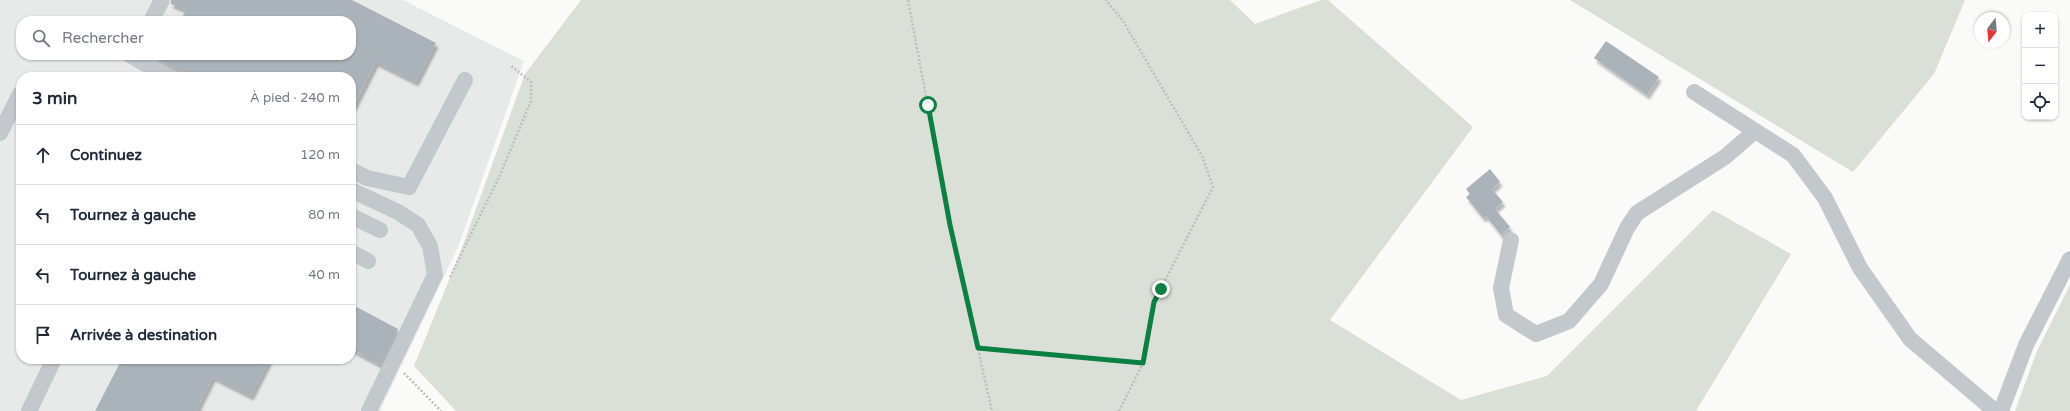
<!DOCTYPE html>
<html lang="fr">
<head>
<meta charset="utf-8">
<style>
	body { margin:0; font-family:"Varela Round",sans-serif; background:#f6f6f7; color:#1f2937 }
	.controls { position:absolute; right:12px; top:12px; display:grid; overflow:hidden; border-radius:8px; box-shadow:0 1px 3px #0004 }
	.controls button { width:36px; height:36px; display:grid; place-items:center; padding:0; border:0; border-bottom:1px solid #e0e1e3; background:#fff; color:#1f2937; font:20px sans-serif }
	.compass { position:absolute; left:1974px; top:12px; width:36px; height:36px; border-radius:50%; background:#fff; box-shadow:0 1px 3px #0004; rotate:196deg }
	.stop { position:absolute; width:12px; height:12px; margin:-9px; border:3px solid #0b8043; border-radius:50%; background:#fff }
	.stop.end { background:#0b8043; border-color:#fff; box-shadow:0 1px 4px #0008 }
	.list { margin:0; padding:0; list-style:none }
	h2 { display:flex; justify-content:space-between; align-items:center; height:52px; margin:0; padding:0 16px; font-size:17px }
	h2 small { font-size:13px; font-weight:400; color:#747a83 }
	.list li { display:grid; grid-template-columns:26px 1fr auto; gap:12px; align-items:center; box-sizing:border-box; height:60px; padding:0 16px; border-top:1px solid #e0e1e3 }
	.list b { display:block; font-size:15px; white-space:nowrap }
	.list em { font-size:13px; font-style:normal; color:#747a83 }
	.icon { flex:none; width:22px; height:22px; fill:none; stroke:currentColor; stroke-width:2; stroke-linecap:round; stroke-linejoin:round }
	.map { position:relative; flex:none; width:2070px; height:411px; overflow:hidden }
	.search { position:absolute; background:#fff; box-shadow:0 1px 3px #0004; left:16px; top:16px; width:340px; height:44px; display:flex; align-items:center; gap:10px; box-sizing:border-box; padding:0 14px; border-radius:16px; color:#747a83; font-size:15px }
	.panel { position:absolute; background:#fff; box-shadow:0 1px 3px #0004; left:16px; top:72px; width:340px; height:292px; border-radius:16px }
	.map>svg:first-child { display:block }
</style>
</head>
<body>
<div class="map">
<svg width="2070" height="411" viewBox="0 0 2070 411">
	<defs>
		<filter id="shadow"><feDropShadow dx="2.5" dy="4.5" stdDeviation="1" flood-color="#0004"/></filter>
	</defs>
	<rect width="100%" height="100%" fill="#fafaf8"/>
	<path fill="#e8e9e9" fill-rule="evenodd" d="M0,0h403l121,61 -66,186 -78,164h-380zM21,21h330v34h-330zM21,77h330v282h-330z"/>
	<path fill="#dadfd7" d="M581,0h649l25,24 66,-24h7l145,127 -143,193 131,80 86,-24 166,-166 78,44 -95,157h-1240l-42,-45 46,-113 65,-179z
		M1570,0h395l-31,74 -81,98z
		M2070,285v126h-55l22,-60z"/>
	<path fill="#aab3b9" filter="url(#shadow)" d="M171,0h181l84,43 -20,39 -40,-20 -25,50v-35h-160l-42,-22h202v-34h-171l6,-11 -15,-6z
		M1606,41l53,36 -12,18 -53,-37z
		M1490,169l10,13 -8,7 11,13 -8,7 15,18 -9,8 -15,-19 -3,2 -17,-21 4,-3 -4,-5z
		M351,304l47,25 -17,36 -30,-16z
		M122,359h148l-19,37 -38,-19 -17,34h-101z"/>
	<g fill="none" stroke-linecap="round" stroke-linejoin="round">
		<path stroke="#bbbfc2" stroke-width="2.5" stroke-dasharray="2 2" stroke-linecap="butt" d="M908,0l42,225 42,186
			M450,277l50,-102 31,-74v-19l-21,-17
			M978,348l165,15 11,-61 59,-115 -11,-31 -79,-135 -17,-21
			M404,373l37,38
			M1119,411l24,-48"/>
		<path stroke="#c3c8cc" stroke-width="16" d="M151,21l11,-21
			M130,55l38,22
			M1694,92l99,63 32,43 35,70 50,71 85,72
			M0,133l20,-39
			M351,170l16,8 42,9 56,-107
			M351,190l47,22 20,13 12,21 5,29 -66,136
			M351,216l29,14
			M1511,240l-10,48 5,27 30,19 33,-13 32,-37 26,-56 10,-15 88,-56 30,-26
			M351,252l17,9
			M29,411l25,-52
			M2001,411l25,-66 44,-86"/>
	</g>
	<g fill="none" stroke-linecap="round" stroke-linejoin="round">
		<path stroke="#0b8043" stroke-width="5" d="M928,105l22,120 28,123 165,15 11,-61 7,-13"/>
	</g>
</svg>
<div class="controls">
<button>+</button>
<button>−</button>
<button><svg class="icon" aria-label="locate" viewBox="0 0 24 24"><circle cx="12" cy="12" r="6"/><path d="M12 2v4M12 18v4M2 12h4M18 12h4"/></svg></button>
</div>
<svg class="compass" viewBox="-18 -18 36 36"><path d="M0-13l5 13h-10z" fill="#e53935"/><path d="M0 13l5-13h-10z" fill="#747a83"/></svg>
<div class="stop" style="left:928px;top:105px"></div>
<div class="stop end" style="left:1161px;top:289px"></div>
<div class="search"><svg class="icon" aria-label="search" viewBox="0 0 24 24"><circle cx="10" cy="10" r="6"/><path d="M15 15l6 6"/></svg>Rechercher</div>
<section class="panel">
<h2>3 min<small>À pied · 240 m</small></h2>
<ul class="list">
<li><svg class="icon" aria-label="ahead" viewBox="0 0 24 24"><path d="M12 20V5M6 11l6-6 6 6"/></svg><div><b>Continuez</b></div><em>120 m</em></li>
<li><svg class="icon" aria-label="left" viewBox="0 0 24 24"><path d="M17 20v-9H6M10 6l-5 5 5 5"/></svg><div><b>Tournez à gauche</b></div><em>80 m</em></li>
<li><svg class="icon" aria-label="left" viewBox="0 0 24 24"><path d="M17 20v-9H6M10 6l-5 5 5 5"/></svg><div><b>Tournez à gauche</b></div><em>40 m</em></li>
<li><svg class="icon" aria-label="arrive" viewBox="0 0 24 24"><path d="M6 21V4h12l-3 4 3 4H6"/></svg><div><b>Arrivée à destination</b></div></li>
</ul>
</section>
</div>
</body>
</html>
